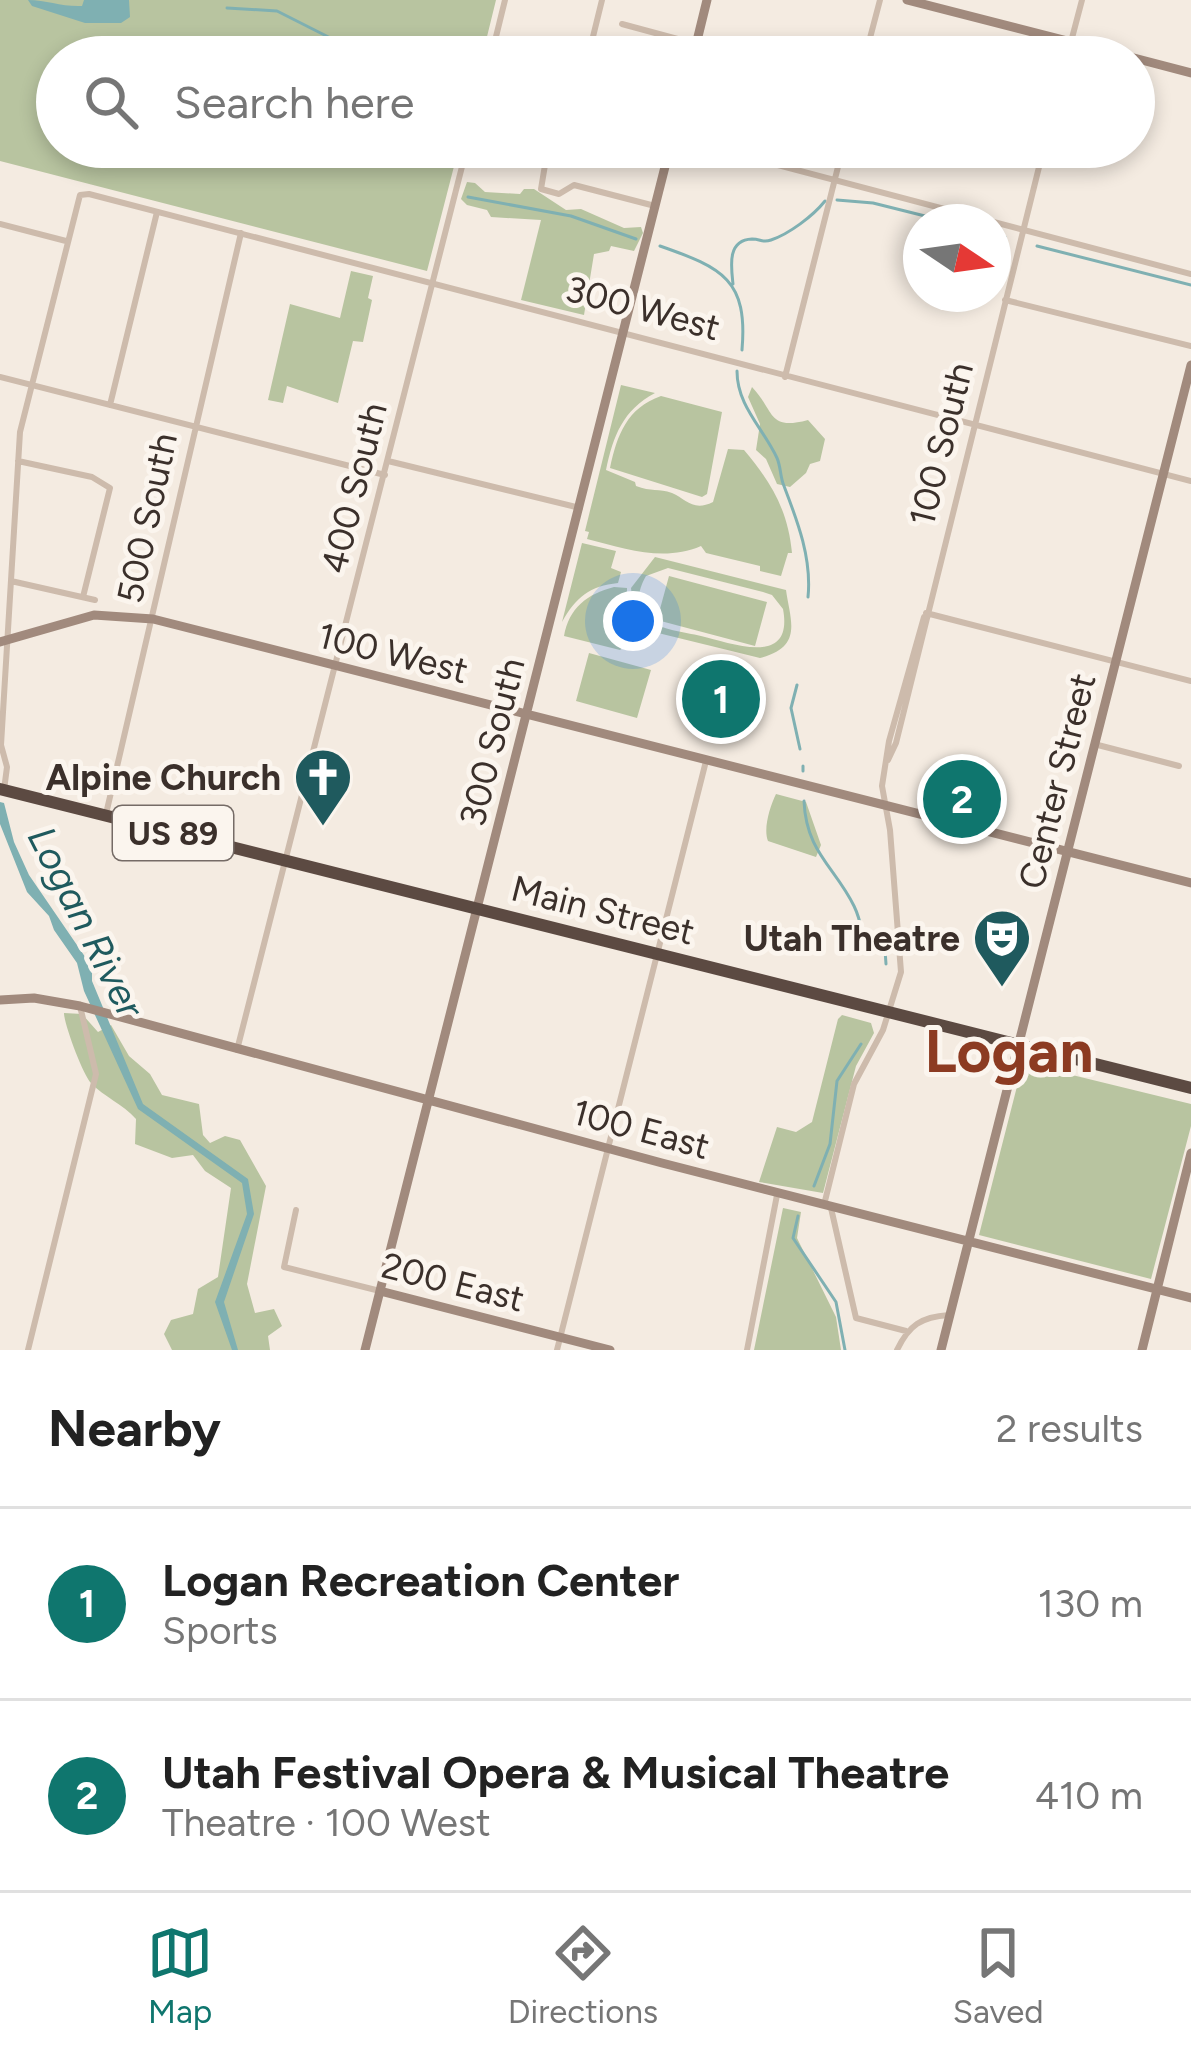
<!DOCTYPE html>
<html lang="en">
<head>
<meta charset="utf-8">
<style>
	body { margin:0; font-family:Figtree,sans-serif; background:#f6f6f6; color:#222 }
	.compass { position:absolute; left:903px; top:204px; width:108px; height:108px; border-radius:50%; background:#fff; box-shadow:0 6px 18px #0003; rotate:103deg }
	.you { position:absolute; left:633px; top:621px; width:42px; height:42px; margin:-30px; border:9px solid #fff; border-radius:50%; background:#1a73e8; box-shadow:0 0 0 18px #1a73e833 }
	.badge { display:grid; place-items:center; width:78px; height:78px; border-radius:50%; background:#0f766e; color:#fff; font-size:39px; font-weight:700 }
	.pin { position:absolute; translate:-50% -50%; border:6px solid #fff; box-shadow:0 3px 12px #0006 }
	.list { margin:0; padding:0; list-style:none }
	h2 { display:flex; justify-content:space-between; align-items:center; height:156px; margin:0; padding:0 48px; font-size:51px }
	h2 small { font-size:39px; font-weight:400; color:#767676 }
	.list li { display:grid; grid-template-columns:78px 1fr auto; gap:36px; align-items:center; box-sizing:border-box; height:192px; padding:0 48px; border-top:3px solid #e0e0e0 }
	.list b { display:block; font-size:45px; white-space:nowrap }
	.list p { margin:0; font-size:39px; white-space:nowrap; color:#767676 }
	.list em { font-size:39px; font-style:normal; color:#767676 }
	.icon { flex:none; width:66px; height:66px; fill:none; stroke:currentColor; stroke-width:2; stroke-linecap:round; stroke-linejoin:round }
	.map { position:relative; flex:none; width:1191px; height:1350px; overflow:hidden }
	.search { position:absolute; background:#fff; box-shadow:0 6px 18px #0003; left:36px; right:36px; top:36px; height:132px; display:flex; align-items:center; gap:30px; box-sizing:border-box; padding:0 42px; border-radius:66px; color:#767676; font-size:45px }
	.sheet { height:540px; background:#fff }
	nav { display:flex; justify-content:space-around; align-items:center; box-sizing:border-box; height:168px; border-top:3px solid #e0e0e0; background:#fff; font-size:33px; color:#767676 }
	nav a { display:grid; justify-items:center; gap:6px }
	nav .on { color:#0f766e }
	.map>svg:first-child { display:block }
</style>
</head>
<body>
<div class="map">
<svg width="1191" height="1350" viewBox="0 0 1191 1350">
	<rect width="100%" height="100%" fill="#f4ebe1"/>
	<path fill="#b8c4a0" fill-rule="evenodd" d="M0,0h496l-14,57h-425v90h402l-32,124 -427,-110z
		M467,182l8,1 10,9 35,2 4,-5h10l32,21 15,-1 43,19 17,-1 2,6 -9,18 -23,-5 -2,5 -15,3 -10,61 -63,-15 20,-80 -50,-3 -4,-7 -20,-5 -6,-6z
		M351,271l22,5 -5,22 4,2 -9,42 -10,-1 -15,62 -51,-17 -4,17 -15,-3 22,-96 50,14z
		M621,385l34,8c-32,17 -42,43 -49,77l29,12 1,4c15,6 23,2 36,7 14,6 21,19 41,9l15,-53 16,1c27,32 44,60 48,103h-4l-7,23 -21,-5v-5l-54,-13 -5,-7c-37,16 -75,3 -114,-7l2,-7 -4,-1z
		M752,387c23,24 15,44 56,33l17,19 -5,22 -10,3 -4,9 -16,14 -13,-3 -11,-25 -10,-9 4,-26 -12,-27z
		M661,396l61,16 -15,82 -5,3 -92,-29c7,-33 17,-60 51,-72z
		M582,543l34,8 -5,17 10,4 -3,11c-28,3 -42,14 -56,39z
		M655,557l131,33c4,30 18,57 -26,68l-110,-27 -16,-17 -3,-26zM668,568l95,24 9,3 11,14c11,59 -52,34 -82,27 -16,-4 -41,-6 -53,-17 -14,-12 -10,-29 -2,-43z
		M669,576l98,26 -12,44 -98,-26z
		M614,587l13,1v56l-7,6 -56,-14c5,-28 23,-42 50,-49z
		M589,653l62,17 -14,48 -61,-17z
		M776,794l30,8 15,43 -5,12 -48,-16c-5,-12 2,-35 8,-47z
		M64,1013l18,1 16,18 13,-7 18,31 21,18 12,21 37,9 4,31 7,8 15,-7 15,4 26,46 -19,98 8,29 19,-4 8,17 -14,10 2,14h-98l-8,-16 7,-14 22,-6 5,-25 20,-12 13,-89 -26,-17 -12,-16 -21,3 -37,-14 1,-25c-13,-15 -32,-22 -45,-36 -8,-8 -27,-59 -27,-70z
		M842,1015l29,8 3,10 -18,33 -33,127 -64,-11 18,-55 19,5 16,-10 26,-103z
		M1023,1063l168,41v22l-40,153 -172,-44z
		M783,1208l18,4 -4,26 39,79 5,33h-87z"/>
	<path fill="#7fb0b2" d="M28,0c19,0 34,7 54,6l2,-6h45l1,17 -9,6h-36l-53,-17z
		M0,802l4,1 10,39 15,33 63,92v14l51,123 105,75 6,35 -30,88 14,48h-6l-17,-48 32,-88 -5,-31 -104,-74 -54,-118 -7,-28 -23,-33 -5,-14 -22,-24 -27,-68z"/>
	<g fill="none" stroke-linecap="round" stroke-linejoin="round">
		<path stroke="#7fb0b2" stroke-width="3" d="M227,8l50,3 91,46
			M468,197l103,19 65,23
			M837,200l36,3 76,19
			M993,234l12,3
			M660,246c63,22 88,34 82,104
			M1037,246l154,39
			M733,284c-2,-18 -6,-44 19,-45 9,0 10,4 19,1 18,-6 42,-24 54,-39
			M737,371c0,35 26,57 40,87 4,9 3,19 7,28 13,34 28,72 24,111
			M797,685l-6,23 9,41
			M803,766v5
			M804,801c2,51 31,66 50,105 6,12 8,25 11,37l20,7 1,14
			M814,1186l16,-42 7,-63 24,-37
			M798,1216l-5,22 43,64 9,48"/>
		<path stroke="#cdbbac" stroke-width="6" d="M622,24l74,20
			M491,57l14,-57
			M588,57l14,-57
			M865,57l15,-57
			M1067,57l15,-57
			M548,147l-7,42 18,5 15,-9 81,21
			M709,147l482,127
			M0,224l66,17
			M1005,300l186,46
			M0,377l385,98
			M785,377l58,-230
			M110,405l47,-193
			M18,461l74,16 18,11 -27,109
			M388,461l192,47
			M11,581l84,19
			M926,613l265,68
			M1094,744l85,22
			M888,760l8,-17 148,-596
			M4,790l3,-23 -6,-22 19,-313 60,-237 9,-1 1102,287
			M106,814l135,-581
			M237,1050l230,-903
			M824,1205l30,-121 29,-54 18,-58 -11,-142 -8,-44 7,-45 35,-124
			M831,1208l25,110 50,13
			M296,1210l-12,57 96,24
			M28,1350l68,-276 -16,-68
			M557,1350l149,-589
			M747,1350l30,-155
			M897,1350c12,-25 24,-33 52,-35"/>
		<path stroke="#a18a7d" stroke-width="9" d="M907,0l223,57
			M693,57l14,-57
			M1134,58l57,15
			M0,642l94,-27 59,4 1038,264
			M0,1000l34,-2 46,8 582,157 529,135
			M380,1291l230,59
			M365,1350l305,-1203
			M941,1350l250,-985
			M1142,1350l49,-197"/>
		<path stroke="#5c4a42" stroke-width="12" d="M0,789l1191,299"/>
	</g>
	<defs>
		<symbol id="church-pin" viewBox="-11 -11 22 30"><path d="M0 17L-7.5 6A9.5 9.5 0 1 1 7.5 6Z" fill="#1f5a5e" stroke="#fbf5ee"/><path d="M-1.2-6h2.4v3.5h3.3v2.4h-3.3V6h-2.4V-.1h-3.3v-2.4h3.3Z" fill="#fff"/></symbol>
		<symbol id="theatre-pin" viewBox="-11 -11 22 30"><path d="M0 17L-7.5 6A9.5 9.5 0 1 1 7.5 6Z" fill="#1f5a5e" stroke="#fbf5ee"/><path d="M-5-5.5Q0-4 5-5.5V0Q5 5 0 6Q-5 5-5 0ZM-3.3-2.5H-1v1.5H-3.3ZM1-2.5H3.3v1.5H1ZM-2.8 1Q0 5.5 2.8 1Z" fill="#fff"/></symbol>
	</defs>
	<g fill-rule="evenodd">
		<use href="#church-pin" x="290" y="744" width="66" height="90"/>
		<use href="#theatre-pin" x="969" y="905" width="66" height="90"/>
	</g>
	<g text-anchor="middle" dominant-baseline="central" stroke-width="10" stroke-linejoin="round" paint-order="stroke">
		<rect fill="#fbf5ee" stroke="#756b66" stroke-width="3" x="113" y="806" width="120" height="54" rx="9"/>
		<g font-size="33" font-weight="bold" fill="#3b302b">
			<text x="173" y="833">US 89</text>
		</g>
		<g font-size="36" fill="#3b302b" stroke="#fbf5ee">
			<text transform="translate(643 308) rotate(15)">300 West</text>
			<text transform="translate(941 444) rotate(-76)">100 South</text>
			<text transform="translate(354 488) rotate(-76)">400 South</text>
			<text transform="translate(147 518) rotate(-78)">500 South</text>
			<text transform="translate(393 653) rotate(14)">100 West</text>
			<text transform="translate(492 742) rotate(-76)">300 South</text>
			<text transform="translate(1057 781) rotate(-76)">Center Street</text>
			<text transform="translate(603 910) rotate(14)">Main Street</text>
			<text transform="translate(641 1129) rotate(15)">100 East</text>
			<text transform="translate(453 1282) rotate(14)">200 East</text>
		</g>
		<g font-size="36" font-weight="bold" fill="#3b302b" stroke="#fbf5ee" text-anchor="end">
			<text x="281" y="777">Alpine Church</text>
			<text x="960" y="938">Utah Theatre</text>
		</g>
		<g font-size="39" font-style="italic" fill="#1f5a5e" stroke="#fbf5ee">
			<text transform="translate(86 922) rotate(63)">Logan River</text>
		</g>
		<g font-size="60" font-weight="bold" fill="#8c3b22" stroke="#fbf5ee">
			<text x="1009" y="1051">Logan</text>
		</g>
	</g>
</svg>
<svg class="compass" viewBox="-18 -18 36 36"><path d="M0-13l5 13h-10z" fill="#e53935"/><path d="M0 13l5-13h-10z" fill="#767676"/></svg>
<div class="you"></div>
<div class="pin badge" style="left:721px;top:699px">1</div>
<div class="pin badge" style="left:962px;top:799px">2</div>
<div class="search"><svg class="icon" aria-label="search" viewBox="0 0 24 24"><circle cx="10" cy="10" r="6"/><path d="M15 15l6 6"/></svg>Search here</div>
</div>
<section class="sheet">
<h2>Nearby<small>2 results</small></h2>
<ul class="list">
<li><span class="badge">1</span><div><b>Logan Recreation Center</b><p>Sports</p></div><em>130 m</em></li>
<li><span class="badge">2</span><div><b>Utah Festival Opera &amp; Musical Theatre</b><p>Theatre · 100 West</p></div><em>410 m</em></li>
</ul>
</section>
<nav>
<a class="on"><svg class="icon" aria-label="map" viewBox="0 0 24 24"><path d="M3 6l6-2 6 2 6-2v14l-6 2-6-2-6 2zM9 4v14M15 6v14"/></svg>Map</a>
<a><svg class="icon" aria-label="directions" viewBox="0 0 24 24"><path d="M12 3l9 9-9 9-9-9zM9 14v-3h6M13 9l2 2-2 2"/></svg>Directions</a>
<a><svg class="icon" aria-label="saved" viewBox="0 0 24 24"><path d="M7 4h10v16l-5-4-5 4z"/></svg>Saved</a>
</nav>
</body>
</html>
